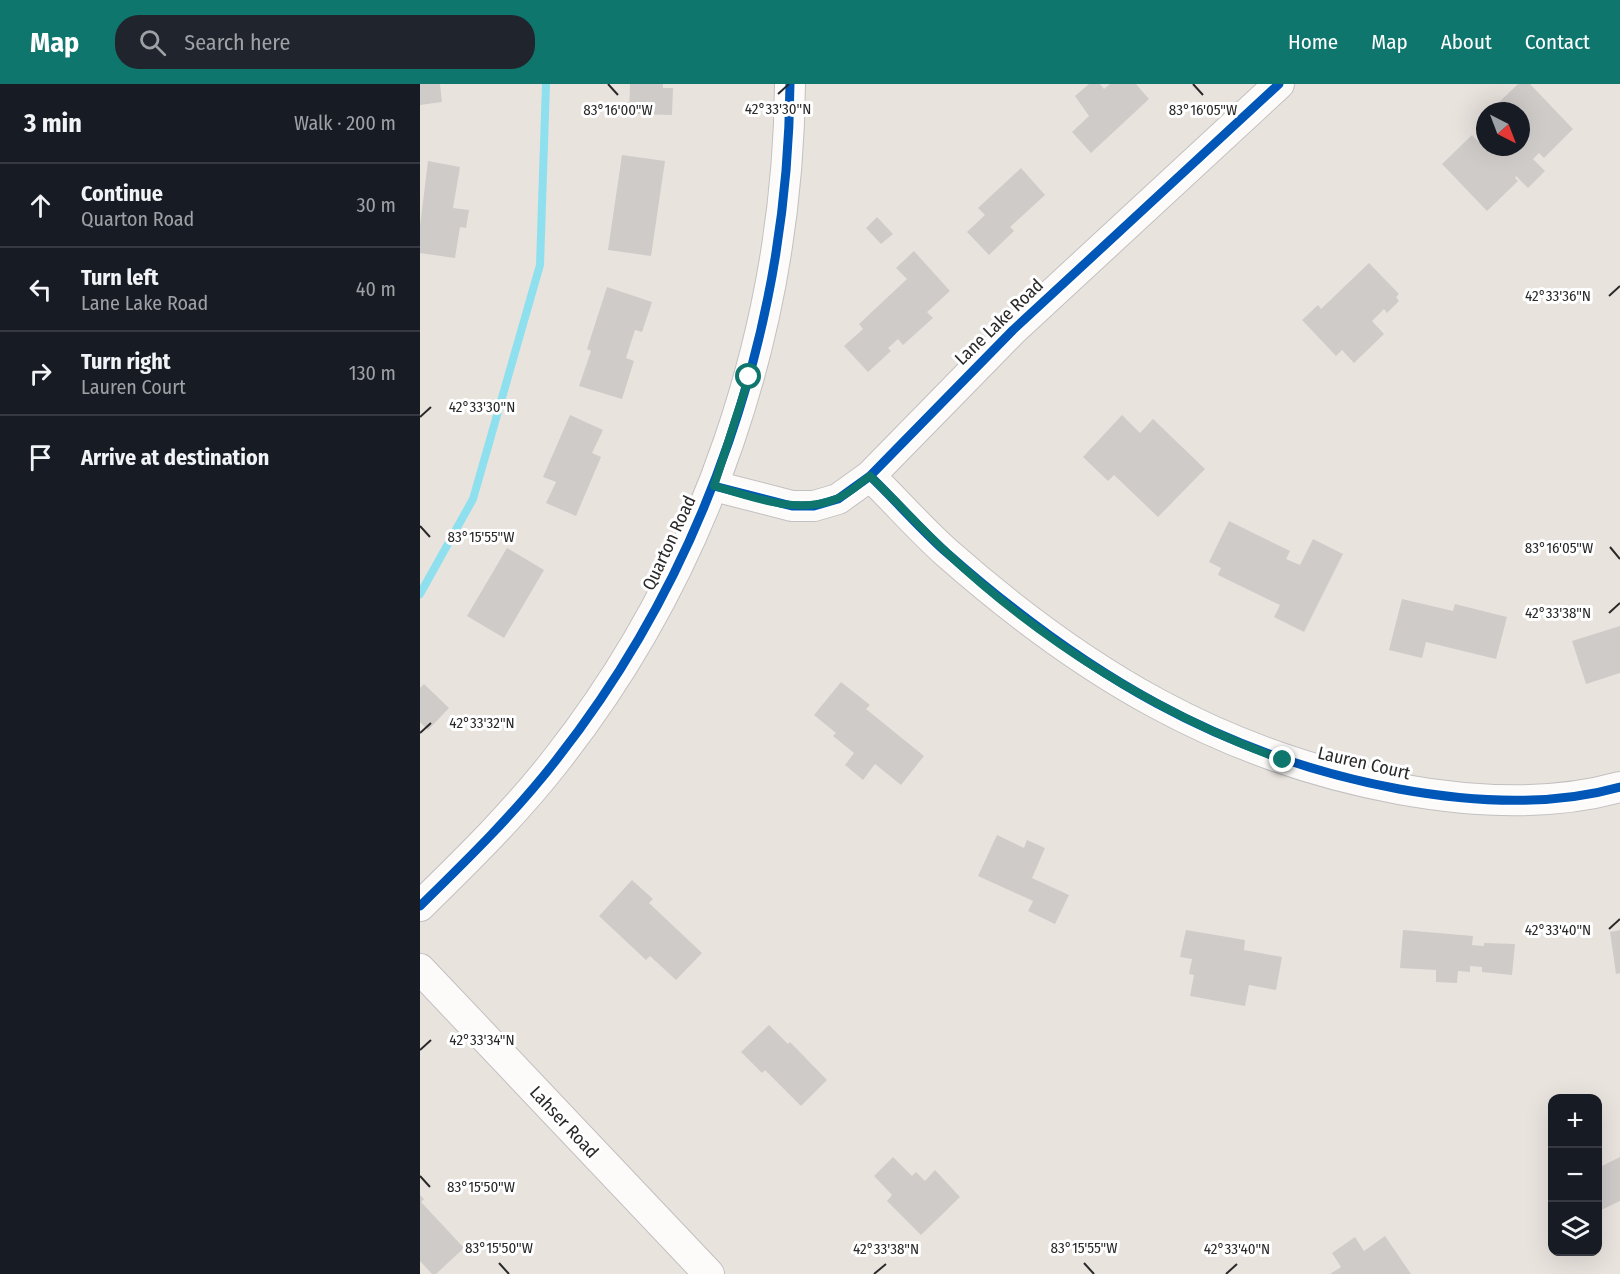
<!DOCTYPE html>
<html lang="en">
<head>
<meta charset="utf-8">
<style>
	body { margin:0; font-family:"Fira Sans Condensed",sans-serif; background:#20242c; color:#f1f3f6 }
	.controls { position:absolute; right:18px; bottom:18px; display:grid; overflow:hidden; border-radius:12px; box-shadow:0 6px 24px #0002 }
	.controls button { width:54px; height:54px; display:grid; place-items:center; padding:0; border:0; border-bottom:2px solid #363941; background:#171b24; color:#f1f3f6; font:30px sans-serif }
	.compass { position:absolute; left:1056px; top:18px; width:54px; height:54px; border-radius:50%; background:#171b24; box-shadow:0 6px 24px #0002; rotate:138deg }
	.stop { position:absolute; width:18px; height:18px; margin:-14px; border:4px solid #0f766e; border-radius:50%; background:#fff }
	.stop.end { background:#0f766e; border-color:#fff; box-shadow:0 2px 6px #0008 }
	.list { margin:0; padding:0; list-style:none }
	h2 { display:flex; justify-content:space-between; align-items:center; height:78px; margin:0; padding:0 24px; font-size:26px }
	h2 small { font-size:20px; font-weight:400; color:#9ea1a6 }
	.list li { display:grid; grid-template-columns:39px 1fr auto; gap:18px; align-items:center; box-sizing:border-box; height:84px; padding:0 24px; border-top:2px solid #363941 }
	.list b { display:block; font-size:22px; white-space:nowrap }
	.list p { margin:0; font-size:20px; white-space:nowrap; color:#9ea1a6 }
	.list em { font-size:20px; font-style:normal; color:#9ea1a6 }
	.icon { flex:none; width:33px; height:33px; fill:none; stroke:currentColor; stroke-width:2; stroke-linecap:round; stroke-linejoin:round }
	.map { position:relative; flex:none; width:1200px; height:1190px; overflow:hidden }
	header { display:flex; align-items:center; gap:36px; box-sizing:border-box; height:84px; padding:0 30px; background:#0f766e; color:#fff }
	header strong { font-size:28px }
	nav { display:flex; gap:33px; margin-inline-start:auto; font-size:21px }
	.search { width:420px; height:54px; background:#20242c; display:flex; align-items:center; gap:15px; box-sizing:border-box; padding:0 21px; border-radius:24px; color:#9ea1a6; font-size:22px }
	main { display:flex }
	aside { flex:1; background:#171b24 }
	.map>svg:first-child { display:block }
</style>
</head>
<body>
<header>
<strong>Map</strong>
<div class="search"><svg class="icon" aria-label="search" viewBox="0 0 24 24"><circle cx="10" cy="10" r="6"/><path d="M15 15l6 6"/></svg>Search here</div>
<nav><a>Home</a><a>Map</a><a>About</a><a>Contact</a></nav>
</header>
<main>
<aside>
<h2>3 min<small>Walk · 200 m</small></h2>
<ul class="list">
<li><svg class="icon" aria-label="ahead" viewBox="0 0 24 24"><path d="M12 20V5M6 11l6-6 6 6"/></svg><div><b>Continue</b><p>Quarton Road</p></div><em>30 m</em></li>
<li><svg class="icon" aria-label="left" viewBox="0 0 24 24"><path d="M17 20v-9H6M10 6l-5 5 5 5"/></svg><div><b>Turn left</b><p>Lane Lake Road</p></div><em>40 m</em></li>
<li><svg class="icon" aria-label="right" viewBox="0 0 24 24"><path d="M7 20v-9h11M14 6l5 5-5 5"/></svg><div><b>Turn right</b><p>Lauren Court</p></div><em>130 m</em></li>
<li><svg class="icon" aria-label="arrive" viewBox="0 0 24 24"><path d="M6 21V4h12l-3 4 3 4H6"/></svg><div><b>Arrive at destination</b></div></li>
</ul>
</aside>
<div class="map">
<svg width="1200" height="1190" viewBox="0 0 1200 1190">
	<rect width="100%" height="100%" fill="#e9e3de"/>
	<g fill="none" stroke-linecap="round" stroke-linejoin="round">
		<path stroke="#8ee0ee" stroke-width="8" d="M0,510l53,-95 67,-234 6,-181"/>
	</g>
	<path fill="#cfcbc8" d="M0,0h20l2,18 -22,3z
		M210,0h33v4h10l-1,27 -43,-1z
		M669,0h11l4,5 6,-5h26l13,15 -58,54 -19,-21 17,-16 -14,-20z
		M1098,0h12l43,45 -29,29 -5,-5 -6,6 12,12 -17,17 -12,-12 -1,2 3,3 -31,30 -45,-47 30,-29 10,10 3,-3v5h36v-36h-23l-4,-4z
		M202,71l43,6 -14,95 -43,-6z
		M8,77l32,6 -7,41 16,2 -3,18 -6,-1 -5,31 -35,-5v-27z
		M601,84l24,27 -35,32 4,4 -25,24 -22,-23 18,-17 -7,-7z
		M457,133l16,17 -12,10 -15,-16z
		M494,167l36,40 -23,21 6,6 -30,27 -5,-6 -10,9 3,3 -23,21 -24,-26 19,-17 -4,-5 48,-45 -11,-11z
		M949,179l30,31 -3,3 3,4 -12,12 -3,-4 -12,12 12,13 -30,29 -12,-13 -6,6 -34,-36 16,-15 3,4z
		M187,203l45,15 -10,30 -7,-2 -9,28 8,3 -12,38 -43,-13 12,-35 -4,-2z
		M150,331l33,15 -11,23 9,4 -25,59 -30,-13 10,-21 -13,-5z
		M702,331l18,18 13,-14 52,50 -47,48 -44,-42 -6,6 -25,-24z
		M809,437l61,30 -4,8 14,6 13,-26 30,15 -39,78 -30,-15 6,-12 -62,-30 3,-7 -12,-6z
		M87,464l37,22 -40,68 -37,-22z
		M982,515l51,12 2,-7 52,13 -11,42 -70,-17 -4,16 -33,-8z
		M1200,542v47l-34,11 -14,-43z
		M421,598l29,23 -4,4 58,47 -23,29 -26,-21 -12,16 -18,-15 9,-12 -21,-17 3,-3 -22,-18z
		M4,600l25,24 -21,22 -8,-8v-34z
		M577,751l27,13 3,-8 18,8 -13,30 37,17 -14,29 -27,-13 5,-10 -55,-25z
		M212,796l21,19 -4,4 53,50 -26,27 -26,-24 -4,4 -47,-44z
		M766,846l59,10 -1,10 38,7 -6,33 -27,-5 -4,21 -55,-10 4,-21 -5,-1 3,-15 -12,-2z
		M983,846l70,6 -1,9 12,1v-3l31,1 -3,31 -30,-3v-5l-12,-1v6l-12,-1 -1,12 -21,-1v-12l-36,-2z
		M1200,846v43l-4,1 -6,-42z
		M349,941l19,19 2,-2 37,38 -26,26 -36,-36 -3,3 -21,-21z
		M473,1073l19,19 4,-4 9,9 10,-11 25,27 -39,38 -34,-34 5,-6 -18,-19z
		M1200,1073v44l-21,10 2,4 -3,2v-49z
		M0,1111l4,4 -3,3 43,46 -28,26h-4l-12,-13z
		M965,1152l26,38h-81l11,-7 -9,-14 23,-16 9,14z"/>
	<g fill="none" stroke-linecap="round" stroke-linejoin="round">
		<defs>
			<path id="minor" d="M450,392c26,25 50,53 77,77 135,119 273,203 452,236 72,13 150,18 221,-2
				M294,402l78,20h22l24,-7 32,-23 143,-146 266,-246
				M0,822c48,-47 96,-94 137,-147 150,-191 231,-432 233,-675
				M0,885l289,305"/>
		</defs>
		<use href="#minor" stroke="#c2c0c0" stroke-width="32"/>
		<use href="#minor" stroke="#fcfbfa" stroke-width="30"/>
		<defs>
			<path id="cycleway" d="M450,392c26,25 50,53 77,77 135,119 273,203 452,236 72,13 150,18 221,-2
				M294,402l78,20h22l24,-7 32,-23 143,-146 266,-246
				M0,822c48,-47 96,-94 137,-147 150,-191 231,-432 233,-675"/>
		</defs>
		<use href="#cycleway" stroke="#fff" stroke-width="13"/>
		<use href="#cycleway" stroke="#0057b8" stroke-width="9"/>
	</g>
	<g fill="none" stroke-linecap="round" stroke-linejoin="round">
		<path stroke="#0f766e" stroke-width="8" d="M329,293l-35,109c39,11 82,29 122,13 12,-4 24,-16 34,-23 25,24 49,50 74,74 97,92 214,164 339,210"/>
	</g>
	<path fill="none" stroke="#292929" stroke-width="2" d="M188,0l10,11M773,0l10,11M358,10l11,-10M1189,212l11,-10M0,333l11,-10M0,442l10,11M1190,463l10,12M1189,529l11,-10M0,649l11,-10M1189,845l11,-10M0,966l11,-10M0,1092l10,11M79,1179l10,11M664,1179l10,11M454,1190l12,-10M806,1190l11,-10"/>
	<g text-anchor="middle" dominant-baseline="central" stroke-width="6" stroke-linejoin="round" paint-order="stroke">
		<g font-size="18" fill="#292929" stroke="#fff">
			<text transform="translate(579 238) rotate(-44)">Lane Lake Road</text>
			<text transform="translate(249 459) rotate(-65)">Quarton Road</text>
			<text transform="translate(944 679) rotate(13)">Lauren Court</text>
			<text transform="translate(144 1038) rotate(47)">Lahser Road</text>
		</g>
	</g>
	<g font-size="15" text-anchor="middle" fill="#292929" stroke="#fff" stroke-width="6" stroke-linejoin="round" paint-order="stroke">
		<text x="358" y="30">42°33'30"N</text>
		<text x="198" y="31">83°16'00"W</text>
		<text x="783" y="31">83°16'05"W</text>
		<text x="1138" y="217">42°33'36"N</text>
		<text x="62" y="328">42°33'30"N</text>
		<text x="61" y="458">83°15'55"W</text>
		<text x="1139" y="469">83°16'05"W</text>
		<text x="1138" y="534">42°33'38"N</text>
		<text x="62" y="644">42°33'32"N</text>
		<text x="1138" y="851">42°33'40"N</text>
		<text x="62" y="961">42°33'34"N</text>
		<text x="61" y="1108">83°15'50"W</text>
		<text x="79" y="1169">83°15'50"W</text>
		<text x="664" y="1169">83°15'55"W</text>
		<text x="466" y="1170">42°33'38"N</text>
		<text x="817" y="1170">42°33'40"N</text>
	</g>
</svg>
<div class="controls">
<button>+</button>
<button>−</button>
<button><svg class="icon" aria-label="layers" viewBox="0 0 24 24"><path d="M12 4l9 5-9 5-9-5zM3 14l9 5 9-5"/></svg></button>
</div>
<svg class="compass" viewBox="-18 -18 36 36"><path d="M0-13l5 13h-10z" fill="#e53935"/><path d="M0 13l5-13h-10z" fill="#9ea1a6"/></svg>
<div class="stop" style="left:329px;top:293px"></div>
<div class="stop end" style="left:863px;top:676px"></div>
</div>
</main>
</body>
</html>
